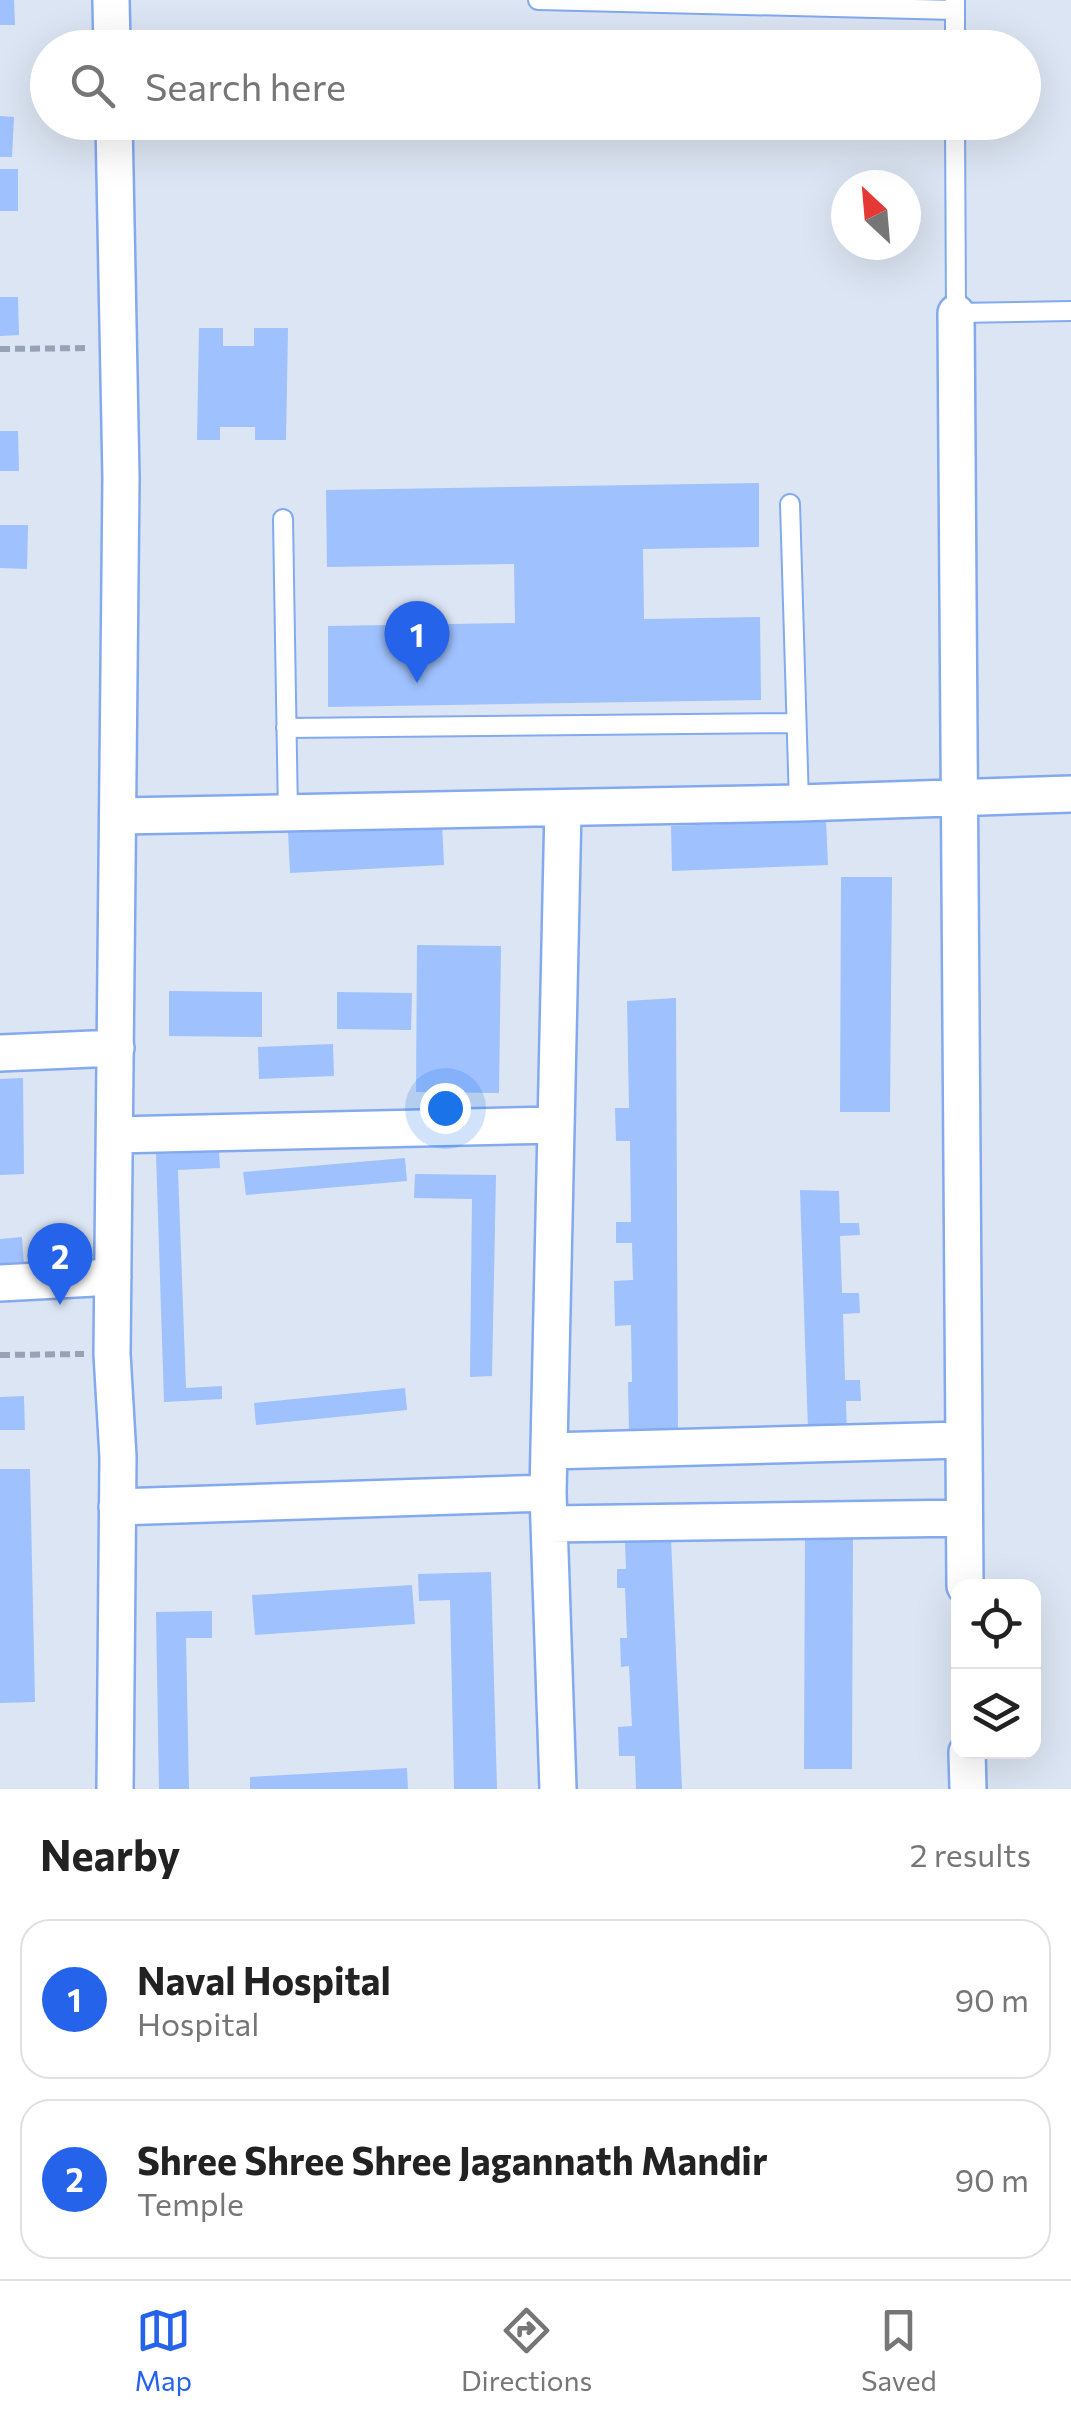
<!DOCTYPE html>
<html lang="en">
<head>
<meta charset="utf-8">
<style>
	body { margin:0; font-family:Commissioner,sans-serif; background:#f6f6f6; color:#222 }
	.controls { position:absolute; right:30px; bottom:30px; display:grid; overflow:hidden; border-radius:20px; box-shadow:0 10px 40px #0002 }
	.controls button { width:90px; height:90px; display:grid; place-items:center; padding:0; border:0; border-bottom:2px solid #e0e0e0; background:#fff; color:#222; font:50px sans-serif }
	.compass { position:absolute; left:831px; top:170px; width:90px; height:90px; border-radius:50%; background:#fff; box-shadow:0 10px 40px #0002; rotate:334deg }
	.you { position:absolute; left:445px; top:1108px; width:35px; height:35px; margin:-25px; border:8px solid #fff; border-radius:50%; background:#1a73e8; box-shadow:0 0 0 15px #1a73e833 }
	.badge { display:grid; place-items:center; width:65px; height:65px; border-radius:50%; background:#2563eb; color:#fff; font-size:32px; font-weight:700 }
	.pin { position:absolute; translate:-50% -82px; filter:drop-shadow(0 2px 5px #0008) }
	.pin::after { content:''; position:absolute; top:52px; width:35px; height:30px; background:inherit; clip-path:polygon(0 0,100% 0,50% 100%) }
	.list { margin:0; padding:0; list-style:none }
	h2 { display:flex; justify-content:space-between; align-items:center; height:130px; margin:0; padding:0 40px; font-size:42px }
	h2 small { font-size:32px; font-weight:400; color:#767676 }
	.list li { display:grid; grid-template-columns:65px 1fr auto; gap:30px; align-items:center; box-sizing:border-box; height:160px; margin:0 20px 20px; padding:0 20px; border:2px solid #e0e0e0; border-radius:30px }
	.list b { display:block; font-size:38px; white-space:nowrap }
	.list p { margin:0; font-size:32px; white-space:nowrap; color:#767676 }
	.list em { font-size:32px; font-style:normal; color:#767676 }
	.icon { flex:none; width:55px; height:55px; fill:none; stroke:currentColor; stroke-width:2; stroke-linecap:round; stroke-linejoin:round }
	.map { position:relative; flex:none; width:1071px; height:1789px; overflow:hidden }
	.search { position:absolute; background:#fff; box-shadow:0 10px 40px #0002; left:30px; right:30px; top:30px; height:110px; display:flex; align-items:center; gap:25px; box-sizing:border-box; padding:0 35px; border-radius:55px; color:#767676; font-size:38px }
	.sheet { height:490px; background:#fff }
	nav { display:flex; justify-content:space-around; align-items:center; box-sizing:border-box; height:140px; border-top:2px solid #e0e0e0; background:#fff; font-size:28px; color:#767676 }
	nav a { display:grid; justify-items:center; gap:5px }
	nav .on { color:#2563eb }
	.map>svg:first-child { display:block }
</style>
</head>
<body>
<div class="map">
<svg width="1071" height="1789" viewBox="0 0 1071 1789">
	<rect width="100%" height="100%" fill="#dce5f3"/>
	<path fill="#9fc1fe" d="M0,0h14l1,25h-15z
		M0,116l14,1 -2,40h-12z
		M0,169h18v42h-18z
		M0,297h18l1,38 -19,1z
		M199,328h24v18h31v-18h34l-2,112h-31v-13h-35v13h-23z
		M0,431h18l1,40h-19z
		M759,483v64l-116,2 1,70 116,-2 1,83 -433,7v-81l187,-3 -1,-59 -187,3 -1,-77z
		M0,525h28l-1,44 -27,-1z
		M826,820l2,45 -156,6 -1,-45z
		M442,823l2,42 -154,8 -2,-42z
		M841,877h51l-2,235h-50z
		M417,945l84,1 -2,147 -83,-1z
		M169,991l93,1v45l-93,-1z
		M337,992l75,1 -1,37 -74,-1z
		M676,998l2,437 -49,-2 -1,-51h4l-1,-57 -16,1 -1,-45 19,-1 -1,-37h-16v-21h15l-1,-81h-14l-1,-33h14l-2,-107z
		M333,1044l1,32 -75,3 -1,-32z
		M23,1078l1,96 -24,1v-96z
		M219,1152l1,16 -42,2 8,218 36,-2v13l-58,3 -8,-248z
		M405,1158l2,23 -161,14 -3,-23z
		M415,1174l81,1 -4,201 -22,1 2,-178 -58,-1z
		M800,1190l39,1 1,32h19l1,12 -20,1 2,57h17l1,20 -17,1 2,66h15l1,21h-15l1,33 -39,-3z
		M22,1237l2,28 -24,2v-28z
		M405,1388l2,22 -151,15 -2,-22z
		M24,1396l1,34h-25v-33z
		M0,1469h30l5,233 -35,1z
		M805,1533h48l-1,236h-48z
		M671,1539l11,250h-46l-1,-33h-16l-1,-29 14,-1 -3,-60 -8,1 -1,-29h7l-2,-50h-8v-19h9l-1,-27z
		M491,1572l6,217h-43l-4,-189 -31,1 -1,-27z
		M412,1585l3,39 -160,11 -3,-40z
		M212,1611v27h-26l3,151h-30l-3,-177z
		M407,1768l1,21h-158v-12z"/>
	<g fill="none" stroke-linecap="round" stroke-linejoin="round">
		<defs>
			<path id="lane" d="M538,0l417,10
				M955,0v48
				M955,122l1,191 115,-2
				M790,504l9,299
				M283,519l5,296
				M286,728l510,-5"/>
			<path id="street" d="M111,0l1,48
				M114,122l7,356 -9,876 6,103 -3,332
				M956,313l9,1273
				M119,816l680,-13 272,-9
				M0,1053l116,-5
				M115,1135l441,-10
				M0,1283l113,-6
				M549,1451l413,-11
				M117,1507l431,-14
				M549,1524l415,-6
				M967,1752l1,37
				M558,1789l-10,-296 15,-685"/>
		</defs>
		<use href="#lane" stroke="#83aaef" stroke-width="22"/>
		<use href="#street" stroke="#83aaef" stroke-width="40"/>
		<path stroke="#96a2b5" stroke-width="6" stroke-dasharray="10 5" stroke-linecap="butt" d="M0,349l89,-1
			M0,1355l84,-1"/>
		<use href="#lane" stroke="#fff" stroke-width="18"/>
		<use href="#street" stroke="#fff" stroke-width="35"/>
	</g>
</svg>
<div class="controls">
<button><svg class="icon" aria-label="locate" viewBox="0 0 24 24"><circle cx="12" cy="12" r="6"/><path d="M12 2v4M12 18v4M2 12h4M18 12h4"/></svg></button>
<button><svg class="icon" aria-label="layers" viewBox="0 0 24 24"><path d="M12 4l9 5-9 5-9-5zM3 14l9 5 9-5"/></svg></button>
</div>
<svg class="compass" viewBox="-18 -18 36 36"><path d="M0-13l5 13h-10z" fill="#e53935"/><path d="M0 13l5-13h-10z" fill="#767676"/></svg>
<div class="you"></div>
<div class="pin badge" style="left:417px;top:683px">1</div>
<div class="pin badge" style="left:60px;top:1305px">2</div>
<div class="search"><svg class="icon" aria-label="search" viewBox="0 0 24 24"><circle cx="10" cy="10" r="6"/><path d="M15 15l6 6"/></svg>Search here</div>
</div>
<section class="sheet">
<h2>Nearby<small>2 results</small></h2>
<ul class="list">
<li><span class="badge">1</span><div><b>Naval Hospital</b><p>Hospital</p></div><em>90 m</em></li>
<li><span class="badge">2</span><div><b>Shree Shree Shree Jagannath Mandir</b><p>Temple</p></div><em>90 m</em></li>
</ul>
</section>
<nav>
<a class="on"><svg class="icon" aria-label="map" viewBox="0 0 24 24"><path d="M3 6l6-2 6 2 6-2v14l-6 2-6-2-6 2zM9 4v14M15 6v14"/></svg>Map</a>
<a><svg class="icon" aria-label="directions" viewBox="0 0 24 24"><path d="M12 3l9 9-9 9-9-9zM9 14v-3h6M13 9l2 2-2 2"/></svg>Directions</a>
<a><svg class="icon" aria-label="saved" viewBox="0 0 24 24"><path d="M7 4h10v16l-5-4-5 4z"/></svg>Saved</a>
</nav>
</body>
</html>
